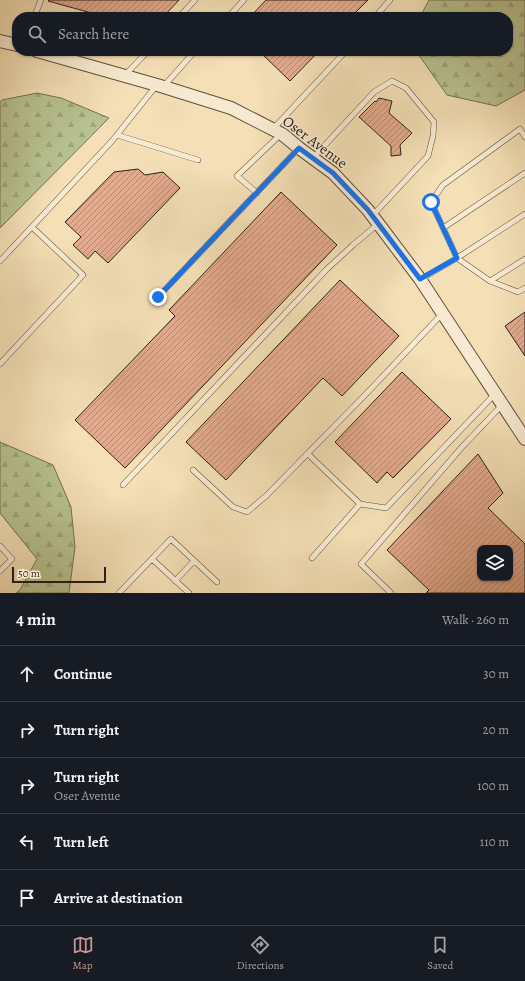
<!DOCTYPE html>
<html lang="en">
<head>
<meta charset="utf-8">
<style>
	body { margin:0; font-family:Alegreya,serif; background:#20242c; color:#f1f3f6 }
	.controls { position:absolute; right:12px; bottom:12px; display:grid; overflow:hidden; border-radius:8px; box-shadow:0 1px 3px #0004 }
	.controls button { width:36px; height:36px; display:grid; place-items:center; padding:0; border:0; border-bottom:1px solid #363941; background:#171b24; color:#f1f3f6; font:20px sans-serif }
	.scale { position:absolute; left:12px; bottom:10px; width:94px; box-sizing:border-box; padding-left:4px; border:2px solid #2d2217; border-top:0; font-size:11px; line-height:14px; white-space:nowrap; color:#2d2217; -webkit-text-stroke:3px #f8ead0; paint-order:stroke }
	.stop { position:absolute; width:12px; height:12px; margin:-9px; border:3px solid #1a73e8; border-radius:50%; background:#fff }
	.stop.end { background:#1a73e8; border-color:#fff; box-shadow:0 1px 4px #0008 }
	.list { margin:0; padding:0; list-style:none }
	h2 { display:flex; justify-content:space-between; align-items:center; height:52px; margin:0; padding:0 16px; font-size:17px }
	h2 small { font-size:13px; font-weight:400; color:#9ea1a6 }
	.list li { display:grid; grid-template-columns:26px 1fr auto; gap:12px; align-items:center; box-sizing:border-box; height:56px; padding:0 16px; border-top:1px solid #363941 }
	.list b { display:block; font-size:15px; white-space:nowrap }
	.list p { margin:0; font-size:13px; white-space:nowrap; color:#9ea1a6 }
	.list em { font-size:13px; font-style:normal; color:#9ea1a6 }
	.icon { flex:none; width:22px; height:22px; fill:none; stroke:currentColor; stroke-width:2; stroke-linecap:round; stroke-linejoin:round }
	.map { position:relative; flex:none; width:525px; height:593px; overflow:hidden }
	.search { position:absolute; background:#171b24; box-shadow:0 1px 3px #0004; left:12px; right:12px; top:12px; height:44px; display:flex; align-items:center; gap:10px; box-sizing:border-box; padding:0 14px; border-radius:16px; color:#9ea1a6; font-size:15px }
	.sheet { height:332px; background:#171b24 }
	nav { display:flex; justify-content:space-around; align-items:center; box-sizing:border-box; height:56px; border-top:1px solid #363941; background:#171b24; font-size:11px; color:#9ea1a6 }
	nav a { display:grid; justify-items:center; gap:2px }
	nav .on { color:#c59692 }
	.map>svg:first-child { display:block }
</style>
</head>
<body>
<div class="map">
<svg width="525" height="593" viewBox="0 0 525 593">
	<defs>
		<pattern id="forest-firs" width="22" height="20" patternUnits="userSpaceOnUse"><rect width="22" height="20" fill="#b8c291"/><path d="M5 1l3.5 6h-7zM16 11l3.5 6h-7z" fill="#9ea67c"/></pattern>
		<pattern id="building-hatch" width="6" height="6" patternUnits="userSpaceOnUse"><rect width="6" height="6" fill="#e2aa8f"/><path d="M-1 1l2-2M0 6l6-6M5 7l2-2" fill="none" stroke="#b88a74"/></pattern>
	</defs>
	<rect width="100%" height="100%" fill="#f4dfb6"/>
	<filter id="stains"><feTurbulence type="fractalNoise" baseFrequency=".005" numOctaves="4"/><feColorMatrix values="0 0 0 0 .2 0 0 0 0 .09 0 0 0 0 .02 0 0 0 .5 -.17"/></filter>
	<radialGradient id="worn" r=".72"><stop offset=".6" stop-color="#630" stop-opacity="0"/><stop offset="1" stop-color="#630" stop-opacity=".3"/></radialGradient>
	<path fill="url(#forest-firs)" stroke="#727254" d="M429,0h96v90l-29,16 -49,-11 -31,-44h92v-34h-88z
		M37,93l24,5 48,20 -109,110v-126l2,-2z
		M0,442l53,23 18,42 4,40 -6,46h-53l4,-3 17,-31 -37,-46z"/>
	<path fill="url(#building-hatch)" stroke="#2d2217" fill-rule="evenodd" d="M49,0h130l-16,17h-57l-58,-16z
		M266,0h102l-17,17h-101z
		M259,51h60l-29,30z
		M379,98l13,3 -3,12 23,20 -12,12 1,10 -10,1v-10l-32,-29 16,-16 1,1z
		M138,169l7,6 18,-3 17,16 -72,75 -13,-12 -7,8 -15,-14 8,-8 -16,-15 49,-50z
		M281,192l56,53 -212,223 -50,-48 100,-104 -6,-6z
		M340,280l59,56 -57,60 -19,-18 -97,102 -40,-38z
		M525,312v44l-20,-30z
		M402,372l49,47 -58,59 -6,-6 -10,11 -42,-41z
		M478,454l25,39 -15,15 37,36v49h-99l3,-3 -42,-40zM480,548h30v30h-30z"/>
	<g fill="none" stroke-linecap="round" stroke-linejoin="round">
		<defs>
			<path id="service" d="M34,17l7,-17
				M179,17l16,-17
				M228,17l16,-17
				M375,17l15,-17
				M125,75l23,-24
				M164,86l31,-35
				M273,129l73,-78
				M117,135l81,25
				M313,158l61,-66 18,-11 14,7 28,34 -1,14 -5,20 -55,59
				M257,193l-20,-17 44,-42
				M525,214l-68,44 33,23 28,11 7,-4
				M443,228l82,-55
				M0,261l112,-120 44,-55
				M421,279l36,-21 -26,-56 12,-17 77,-56 5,8
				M490,281l35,-22
				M158,297l141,-149
				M0,364l83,-89 -51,-48
				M308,454l52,50 26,4 109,-114
				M193,470l40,37 14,5 19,-16 100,-102 76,-80
				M123,485l204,-216 26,-24 25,-21
				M0,546l12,13 -12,12
				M312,558l48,-54
				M152,559l37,34
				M175,581l19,-20
				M119,593l52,-54 46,43
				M391,593l-30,-29 101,-117 40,-42"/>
			<path id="tertiary" d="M0,41l17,4
				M37,51l127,36 67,21 51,26 17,14 34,25 35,37 52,69 105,160"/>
		</defs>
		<use href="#service" stroke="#5f513f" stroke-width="6"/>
		<use href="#tertiary" stroke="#5f513f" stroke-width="14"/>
		<use href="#service" stroke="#f8ead0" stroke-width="5"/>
		<use href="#tertiary" stroke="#f8ead0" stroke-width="12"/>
	</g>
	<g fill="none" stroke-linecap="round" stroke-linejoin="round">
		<path stroke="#1a73e8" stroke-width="5" d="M158,297l141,-149 34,25 35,37 52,69 37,-21 -26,-56"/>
	</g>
	<g text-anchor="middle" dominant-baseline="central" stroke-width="3" stroke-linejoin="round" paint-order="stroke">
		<g font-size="15" fill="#2d2217" stroke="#f8ead0">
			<text transform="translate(315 142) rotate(37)">Oser Avenue</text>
		</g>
	</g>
	<rect width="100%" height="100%" filter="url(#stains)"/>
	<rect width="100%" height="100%" fill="url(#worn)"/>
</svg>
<div class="controls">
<button><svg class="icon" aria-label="layers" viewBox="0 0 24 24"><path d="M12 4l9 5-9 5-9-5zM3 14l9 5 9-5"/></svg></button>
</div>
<div class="scale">50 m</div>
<div class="stop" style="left:431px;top:202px"></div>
<div class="stop end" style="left:158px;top:297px"></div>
<div class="search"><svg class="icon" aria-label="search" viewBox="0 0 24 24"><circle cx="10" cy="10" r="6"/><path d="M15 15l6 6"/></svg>Search here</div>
</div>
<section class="sheet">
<h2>4 min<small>Walk · 260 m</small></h2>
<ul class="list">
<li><svg class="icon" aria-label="ahead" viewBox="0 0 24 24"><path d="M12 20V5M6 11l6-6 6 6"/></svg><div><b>Continue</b></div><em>30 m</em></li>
<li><svg class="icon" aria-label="right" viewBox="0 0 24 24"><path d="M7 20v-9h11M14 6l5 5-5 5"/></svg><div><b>Turn right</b></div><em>20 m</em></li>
<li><svg class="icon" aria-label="right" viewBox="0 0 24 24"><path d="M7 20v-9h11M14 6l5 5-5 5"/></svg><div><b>Turn right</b><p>Oser Avenue</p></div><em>100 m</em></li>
<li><svg class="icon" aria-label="left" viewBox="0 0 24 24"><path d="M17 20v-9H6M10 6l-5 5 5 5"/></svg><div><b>Turn left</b></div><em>110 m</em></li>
<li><svg class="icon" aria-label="arrive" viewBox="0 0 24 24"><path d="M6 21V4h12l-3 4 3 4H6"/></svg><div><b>Arrive at destination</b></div></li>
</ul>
</section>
<nav>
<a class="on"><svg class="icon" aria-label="map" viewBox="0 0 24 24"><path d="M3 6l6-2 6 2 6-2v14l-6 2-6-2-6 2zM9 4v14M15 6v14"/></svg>Map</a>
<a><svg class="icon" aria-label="directions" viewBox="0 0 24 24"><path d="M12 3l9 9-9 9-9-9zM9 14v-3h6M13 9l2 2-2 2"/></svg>Directions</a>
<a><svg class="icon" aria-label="saved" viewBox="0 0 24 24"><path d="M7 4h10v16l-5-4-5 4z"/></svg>Saved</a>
</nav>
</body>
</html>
